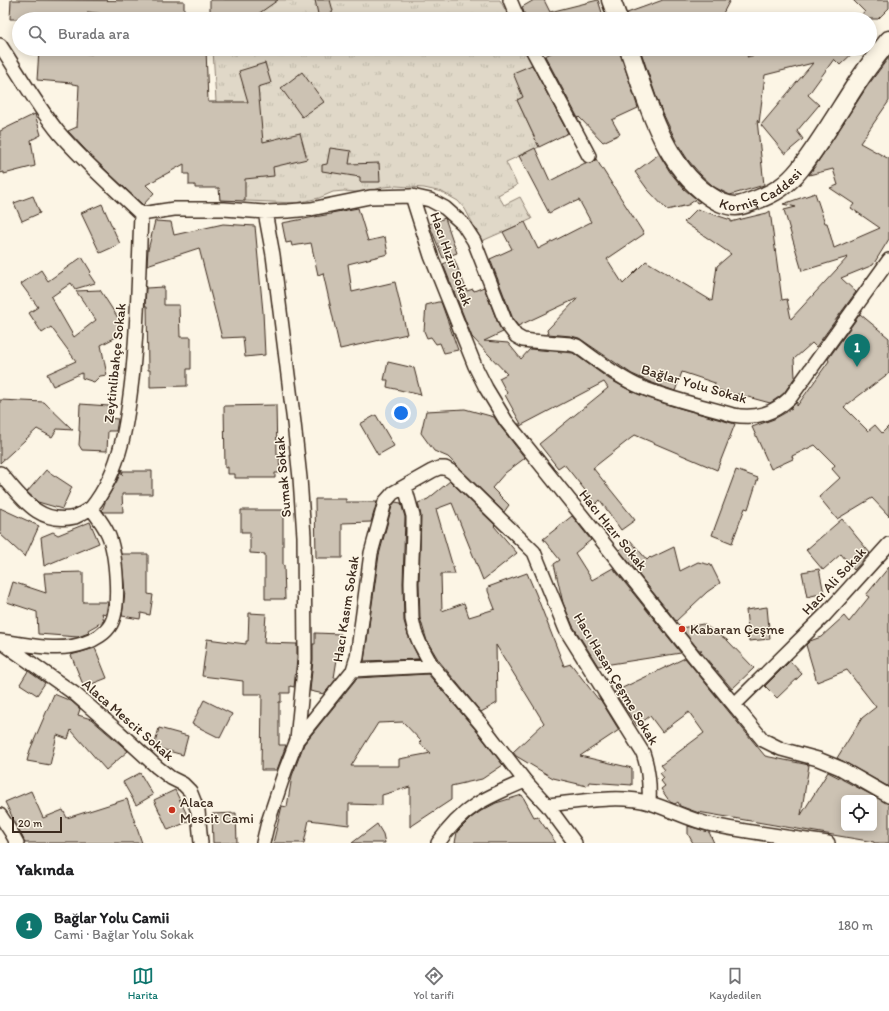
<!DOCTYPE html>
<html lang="tr">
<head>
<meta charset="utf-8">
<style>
	body { margin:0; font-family:Itim,sans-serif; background:#f6f6f6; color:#202124 }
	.controls { position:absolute; right:12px; bottom:12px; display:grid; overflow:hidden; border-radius:6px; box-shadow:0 2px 10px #0003 }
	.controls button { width:36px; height:36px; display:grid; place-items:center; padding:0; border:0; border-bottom:1px solid #e0e0e0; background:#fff; color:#202124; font:20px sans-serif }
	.scale { position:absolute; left:12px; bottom:10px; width:50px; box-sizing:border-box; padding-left:4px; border:2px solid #3b2a1e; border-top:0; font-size:11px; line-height:14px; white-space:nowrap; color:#3b2a1e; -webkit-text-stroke:3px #fcf5e5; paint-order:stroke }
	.you { position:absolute; left:401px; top:413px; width:14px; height:14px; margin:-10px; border:3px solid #fff; border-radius:50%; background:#1a73e8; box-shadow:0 0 0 6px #1a73e833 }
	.badge { display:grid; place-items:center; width:26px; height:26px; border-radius:50%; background:#0f766e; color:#fff; font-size:13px; font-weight:700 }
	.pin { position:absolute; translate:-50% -33px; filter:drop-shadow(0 1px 2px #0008) }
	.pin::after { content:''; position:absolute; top:21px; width:14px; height:12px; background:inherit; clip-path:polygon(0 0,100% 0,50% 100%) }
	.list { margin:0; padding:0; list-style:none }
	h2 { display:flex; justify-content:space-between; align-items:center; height:52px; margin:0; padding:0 16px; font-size:17px }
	h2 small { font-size:13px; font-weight:400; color:#757577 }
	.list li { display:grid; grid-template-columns:26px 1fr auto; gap:12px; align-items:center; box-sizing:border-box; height:60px; padding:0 16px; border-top:1px solid #e0e0e0 }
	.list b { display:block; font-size:15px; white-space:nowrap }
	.list p { margin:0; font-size:13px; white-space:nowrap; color:#757577 }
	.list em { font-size:13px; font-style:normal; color:#757577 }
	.icon { flex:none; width:22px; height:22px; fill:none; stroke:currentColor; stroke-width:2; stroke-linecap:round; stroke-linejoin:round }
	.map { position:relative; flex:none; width:889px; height:843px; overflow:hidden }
	.search { position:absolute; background:#fff; box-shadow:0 2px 10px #0003; left:12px; right:12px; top:12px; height:44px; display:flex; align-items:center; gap:10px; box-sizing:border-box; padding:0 14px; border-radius:22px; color:#757577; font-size:15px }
	.sheet { height:112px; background:#fff }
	nav { display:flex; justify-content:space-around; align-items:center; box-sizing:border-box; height:56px; border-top:1px solid #e0e0e0; background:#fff; font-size:11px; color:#757577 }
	nav a { display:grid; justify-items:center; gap:2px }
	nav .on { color:#0f766e }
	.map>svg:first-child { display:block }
</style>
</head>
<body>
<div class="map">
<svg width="889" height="843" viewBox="0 0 889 843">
	<defs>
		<pattern id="grass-tufts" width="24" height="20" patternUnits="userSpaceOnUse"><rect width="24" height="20" fill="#e0d8c8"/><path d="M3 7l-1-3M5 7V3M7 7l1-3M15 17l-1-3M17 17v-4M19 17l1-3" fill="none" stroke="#c1baab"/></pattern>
	</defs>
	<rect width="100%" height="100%" fill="#fcf5e5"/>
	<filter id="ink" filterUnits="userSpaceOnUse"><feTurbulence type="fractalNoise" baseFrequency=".025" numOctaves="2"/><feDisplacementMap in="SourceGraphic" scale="8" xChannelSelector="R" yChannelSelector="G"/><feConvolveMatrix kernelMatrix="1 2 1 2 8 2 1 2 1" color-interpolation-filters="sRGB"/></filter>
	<g filter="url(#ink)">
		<path fill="url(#grass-tufts)" stroke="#8e8173" d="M224,0h276l10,19h-283z
			M213,49h313l9,15 10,23 -28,13 22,47 -33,15 11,23 -19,10 6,10 16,-8 12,22 -50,22 -17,-32 -7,-8 -16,-9 -18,-4 -28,-2 -13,1 -18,6 -21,-2 -11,1 -14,6 -22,5 -77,-3 -4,-98z"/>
		<path fill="#ccc2b3" stroke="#3b2a1e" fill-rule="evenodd" d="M11,0l173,1v18h-55v-2l-41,-5v7h-78z
			M210,0h68l-27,19h-41z
			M315,0h15l3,11 -14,8z
			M534,0h10l6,12 48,-12 6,19h-78l-4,-12z
			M663,0h67l-10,19h-92l-1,-6z
			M853,0h36v8l-11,11h-21l8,-7z
			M92,49h114l2,53h40l-9,-31 26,-8 6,20 -13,4 5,55 37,-9 7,26 -34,8 1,9 -29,3v22l-25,-1 -1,-12h-24v-3h-6v-11h-5v-10l-38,21 8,8 -11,12 -49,-46 -26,-28 9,-4 2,-42 -7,-1v-1l-35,-3 2,-30 53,4z
			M559,49h60l19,59 -26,12 8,14 -17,8 -24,-25 -1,1 -33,-62z
			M640,49h111l-4,8 33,-8h77l-17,16 -6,-6 -26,36 11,10 -22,26 6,8 -18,15 -24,-29 52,-62 -48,12 -6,48 -2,-3 7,65 -34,10 -16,-8 -14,-13 -12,-14 -11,-17 -18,-38z
			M889,57v44l-29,42 29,16v80l-16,26 -32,13 15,14 -40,55 -4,-4 -18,16 1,18 -11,16 -5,4 -9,6 -33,-9v1l-23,-6 1,-6 -33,-11 -7,19 -25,-9 -18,-8 -53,-36 -8,-2 -23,-2 -1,-4 31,-32 -60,28 -5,-7 -23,-60 22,-10 -9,-17 22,-10 13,27 53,-27 -12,-22 -7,3 -1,-1 -22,11 -30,-57 16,-8 15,33 35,-18h7l4,-4 30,47 18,28 -37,25 16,25 23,-23 66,40 5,-35 14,-12 -47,-32 13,-13 34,11v2l11,-3 25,-6 3,-2 12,89 5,-1 4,20 57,-62 -46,14 -18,-61 12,-3 -13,-3 32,-11 10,30h2l7,25 46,-20 -29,-20 3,-4 -24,-16 8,-3 -5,-16 -24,6 21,-31 36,-56z
			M532,65l36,68 -29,14 -22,-47 6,-3 -10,-24z
			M302,72l22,30 -22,15 -21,-29z
			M35,114l6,21 -10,5 4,26 -31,8v-2l-4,1v-42z
			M330,148l21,3 -2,13 30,-1 1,19h-20v-5l-38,-6v-6l5,-1z
			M659,154l11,18 14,17 16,13 -3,1 -2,-3 -7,5 -21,5 -19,-20 -13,-18z
			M33,196l7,17 -18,8 -8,-18z
			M102,204l18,40 -20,9 -19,-40z
			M358,208l10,33 17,-4 3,17 -40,10 4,28 43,-10 12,52 -67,15 -17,-76 -5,2 -7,-32 -19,3 -1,-4 -5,1 -4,-20 49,-9v-1z
			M445,218l12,35 -14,5 -14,-34z
			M155,221l16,1 3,13 49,-11 32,2 8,86 2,43 -20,2 -2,-20 -21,1 -23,-90 -52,17 1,-15z
			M82,257l9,15 -2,2 6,9 -20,6 -4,-6 -20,14 23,40 22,-17 -20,-29 24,-1 20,31 2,13 -21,11 6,30 -7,1 -6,6 -12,-4v-5l-29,13 -6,-12 29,-13 -25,-34 -9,6 -13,-20 9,-6 -17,-23 20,-14 7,11z
			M454,259l13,32 6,-2 1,2 10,-4 15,39 4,6 -19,9 24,2 13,16 9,-10 43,4 36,26 24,13 36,13 66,19 -18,46 -82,-35 -42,33 42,52 -14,10 -21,-30 -4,4 -32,-40 -6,4 -19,-24 69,-56 -4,-6 -84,44 -2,-2h3l-16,-29 2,-2 -8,-15 8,-4 -35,-37 -29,-73z
			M164,287v18h15l1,32h11v32h-4v17l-37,1v-17h-2l-1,-64h-2l1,-18z
			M438,302h3l17,48 -14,3 -4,-10 -4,1 -5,-7 -4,1 -3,-7 2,-26z
			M860,314l29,24v35l-45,34 24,24 7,-6 7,8 7,-7v90l-17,-18 -35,21 -18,-22 21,-19 -8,-9 3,-4 -20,-20 -23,11 1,3 -22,10 -19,-42 22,-8 18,-10 -2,-1 7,-6v4l32,-45 -1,-2z
			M388,362l26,6 7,27 -34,-8 1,-7h-4z
			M0,400l44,2 29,28 -16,-1 -5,8 -15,-8 -37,34z
			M80,404l29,2v12l9,1 -2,12h-8l-1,20 -25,-1 -3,-5 1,-14h-1z
			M276,405l1,50h2l1,18h-5v5h-40v-4h-7v-7l-3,1 -1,-62z
			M465,409l29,8 6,9 25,32 -20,15 -13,15 17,17 -5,7 -56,-55 -14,-6 -13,-18 5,-22z
			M376,415l18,31 -16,9 -18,-31z
			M122,469v6l1,-4h29v23h-30l1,18h-19l-2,-2 4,-10 11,-19z
			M46,470l26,17 -10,22 -24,-7 -11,-10z
			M736,470l22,8 -10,31 -3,-1 -13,35 -20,-8z
			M450,481l45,44 -1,1 23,27 -34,27 -31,-77 -16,6 19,65h-14l1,37 22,-8 5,14 26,-8 -7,-18v-4l39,-14 9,21 28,72 7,-2 27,35h2l19,31 -39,26 52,12v17l-43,-3 -2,4 -34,-8 -37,-22 -3,-4 31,-29 -48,-78 1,58 -16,9 -42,-51 -12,-20 -7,-23 -1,-35 2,-67 -3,-13 10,-4z
			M315,499h31v3h31l-6,20 -29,1v35h-26z
			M395,502l6,1 4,14 -2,66 1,38 4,14 11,24 -55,2 15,-106 13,-49z
			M0,508l39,18 -14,31 -25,-23z
			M241,510h42v55h1l1,34h-20v-45l-15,-1v-21h-9z
			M572,516l19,24 -16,13 17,27 21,-12 68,85 -83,13 -25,-40 -10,-23 -9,-39 6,-4 -17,-21z
			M842,519l28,34 -16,17 -13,-16 -18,16 -17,-20z
			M90,522l9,21 -55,23 -3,-29 12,-5 5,3z
			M630,540l17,20 3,-3 1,1 23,-11 6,24 18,-9 13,3 9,18 -13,9 -31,29 -57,-71z
			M121,554h27v40l5,1 -3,20 -9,-2 -1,6 -18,-3 3,-24z
			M889,567v220l-52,-29 25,-40 14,-11 -29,-37 -30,12 -11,-37 4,-4 11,-4 23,-21 5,6 20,-25 -3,-2z
			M819,569l5,24 -17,4 -5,-25z
			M83,572v30h25l-2,12 -4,-1 2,8 -2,1 -14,8 1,3 -3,1 -8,3 -40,-3 -1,-22 -30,-10 6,-20 33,11 -2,-20z
			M767,607l3,32 -21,2 -3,-31z
			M249,613l17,1 -2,29 33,1v15l-3,28 -4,-1v7h-9v9h-2v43h7l-9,25h-16l1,-76h-19v-13l-41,-5 5,-37 39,5v-3h2z
			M703,624l24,16 27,28 -22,21 -32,-38 2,-1h-3l-18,-22z
			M315,633l26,1 -7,44h3l-13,16 -14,-3 3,-31v-16h2z
			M95,648l12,30 -23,9 -13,-32z
			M685,658l80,98 44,9 -8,50 27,-43 61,32v39h-15v-1l-176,-30 1,1 -19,-7 -2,-4 -3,2 -5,-2 -9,-13 4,-3 -4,-5 3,-3 -4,-5 5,-3 -4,-5 43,-32 -15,-21 -27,20 -12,-16 -13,10 -23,-34zM844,798h30v30h-30z
			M790,661l12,13 -25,24 -12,-12z
			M28,671l17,12 -8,12 -17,-11z
			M428,674l47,55 28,36 -21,14 -31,7v14l-41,27v-40l-28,8v10l-33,-1v21l-40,-5 -5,23h-31l9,-37 5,1 5,-31 12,-32 53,-66zM403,722l18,19 -2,2 12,10 -32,6v7h-48l27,-43z
			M54,694l17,7 9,8 -2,6 13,4 37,32 -22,19 -35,-40 -3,9 -11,-4 -7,30 -23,-4 3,-11z
			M204,700l28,14 -12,24 -28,-14z
			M159,728l29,8 -5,19 -29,-8z
			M140,773l13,22 -17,10 -13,-23z
			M175,790l15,31 -22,9 -14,-30z
			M31,791l12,27 20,-8 4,8 60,-19 15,44h-117l-20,-41z
			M522,795l12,22 3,-1 19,27h-101l2,-11 14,-14 10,-7 15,-8z
			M236,813l1,30h-24l-1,-29z
			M377,824l6,10 2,9h-33z
			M688,826l21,6 5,11h-21l-5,-9z"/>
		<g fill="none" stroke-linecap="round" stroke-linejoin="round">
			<defs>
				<path id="minor" d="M510,0l8,19
					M0,45c19,29 37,61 59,88 25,29 55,55 82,81
					M532,49l57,107
					M412,196l19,60 44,110 11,22 20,33 89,111 101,127 67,81 18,9 37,10 22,9 49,28
					M265,212l8,43 21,168 6,55 4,58 1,123 -8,81
					M141,214l33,-5h50l41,3 23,-1 23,-2 59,-12 42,-1 18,4 15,8 18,16 11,17 32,82 10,13 7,4 9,1 38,3 7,2c19,14 38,29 59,39 28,13 67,21 97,30 23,4 40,-1 57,-17l99,-138
					M0,473c21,23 38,53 75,44 5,-2 11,-6 16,-9 6,8 13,17 17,26 8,18 13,72 3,90 -5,9 -16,16 -26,19 -27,10 -58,1 -85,-2
					M405,487l8,29v16l-2,51 1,36 3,13 5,12 12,22 49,58 44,57 22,24 28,38
					M91,508c31,-38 37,-91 42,-138 5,-52 6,-104 8,-156
					M0,641l75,53 45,39 37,34 14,11 12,6 7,7 8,20 3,32
					M353,670l79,-4
					M734,705l91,-90 64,-71
					M547,805c31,-3 73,-11 103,-2 22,7 41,18 63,22 38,8 77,12 115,18
					M0,815l11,17 6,11
					M263,843l5,-21 17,-51 12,-31 56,-70 4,-13 14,-104 14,-51 8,-9 39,-22 7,-3h6l7,4 82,80 32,78 77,123c6,17 7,32 6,50
					M438,843c26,-37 47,-45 87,-62"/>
				<g id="secondary">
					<path d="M611,0l7,19"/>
					<path id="s1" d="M629,49c17,49 34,115 79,146 9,6 17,11 28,11 6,0 14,-4 20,-6 19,-7 31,-15 44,-31 20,-26 37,-55 55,-83 10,-16 22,-31 34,-46"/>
				</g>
			</defs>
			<use href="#minor" stroke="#3b2a1e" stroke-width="16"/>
			<use href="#secondary" stroke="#3b2a1e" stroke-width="21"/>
			<use href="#minor" stroke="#fcf5e5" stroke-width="13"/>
			<use href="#secondary" stroke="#fcf5e5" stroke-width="18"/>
		</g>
	</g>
	<g fill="#c8321e" stroke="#fcf5e5" stroke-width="1.5">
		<circle cx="682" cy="629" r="4"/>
		<circle cx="172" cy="810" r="4"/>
	</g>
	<g text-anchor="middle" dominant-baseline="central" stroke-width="3" stroke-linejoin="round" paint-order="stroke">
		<g font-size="14" fill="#3b2a1e" stroke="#fcf5e5">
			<text stroke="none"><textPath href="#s1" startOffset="228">Korniş Caddesi</textPath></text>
			<text transform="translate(451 259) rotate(70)">Hacı Hızır Sokak</text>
			<text transform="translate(115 363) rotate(-84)">Zeytinlibahçe Sokak</text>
			<text transform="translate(694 384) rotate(16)">Bağlar Yolu Sokak</text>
			<text transform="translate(283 477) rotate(-95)">Sumak Sokak</text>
			<text transform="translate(613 530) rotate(51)">Hacı Hızır Sokak</text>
			<text transform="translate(834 581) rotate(-47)">Hacı Ali Sokak</text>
			<text transform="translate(346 609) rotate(-81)">Hacı Kasım Sokak</text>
			<text transform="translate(616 679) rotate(59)">Hacı Hasan Çeşme Sokak</text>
			<text transform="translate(128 720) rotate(41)">Alaca Mescit Sokak</text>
		</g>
		<g font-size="14" fill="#3b2a1e" stroke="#fcf5e5" text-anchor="start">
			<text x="690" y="629">Kabaran Çeşme</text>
			<text x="180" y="802">Alaca<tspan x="180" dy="16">Mescit Cami</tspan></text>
		</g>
	</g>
</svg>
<div class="controls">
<button><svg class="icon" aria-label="locate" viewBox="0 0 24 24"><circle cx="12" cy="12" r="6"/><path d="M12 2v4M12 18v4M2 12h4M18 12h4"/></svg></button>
</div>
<div class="scale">20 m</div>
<div class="you"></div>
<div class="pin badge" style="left:857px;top:367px">1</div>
<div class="search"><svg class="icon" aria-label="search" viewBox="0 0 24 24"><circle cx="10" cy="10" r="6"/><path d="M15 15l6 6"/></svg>Burada ara</div>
</div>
<section class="sheet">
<h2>Yakında<small></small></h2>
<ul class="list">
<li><span class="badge">1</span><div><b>Bağlar Yolu Camii</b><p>Cami · Bağlar Yolu Sokak</p></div><em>180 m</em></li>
</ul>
</section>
<nav>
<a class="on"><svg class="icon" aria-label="map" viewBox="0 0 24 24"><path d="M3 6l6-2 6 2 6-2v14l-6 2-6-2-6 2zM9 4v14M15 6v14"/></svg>Harita</a>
<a><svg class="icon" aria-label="directions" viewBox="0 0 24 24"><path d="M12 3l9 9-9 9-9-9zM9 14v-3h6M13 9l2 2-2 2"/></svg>Yol tarifi</a>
<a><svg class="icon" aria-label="saved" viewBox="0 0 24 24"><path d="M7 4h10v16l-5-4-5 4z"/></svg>Kaydedilen</a>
</nav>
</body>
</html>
